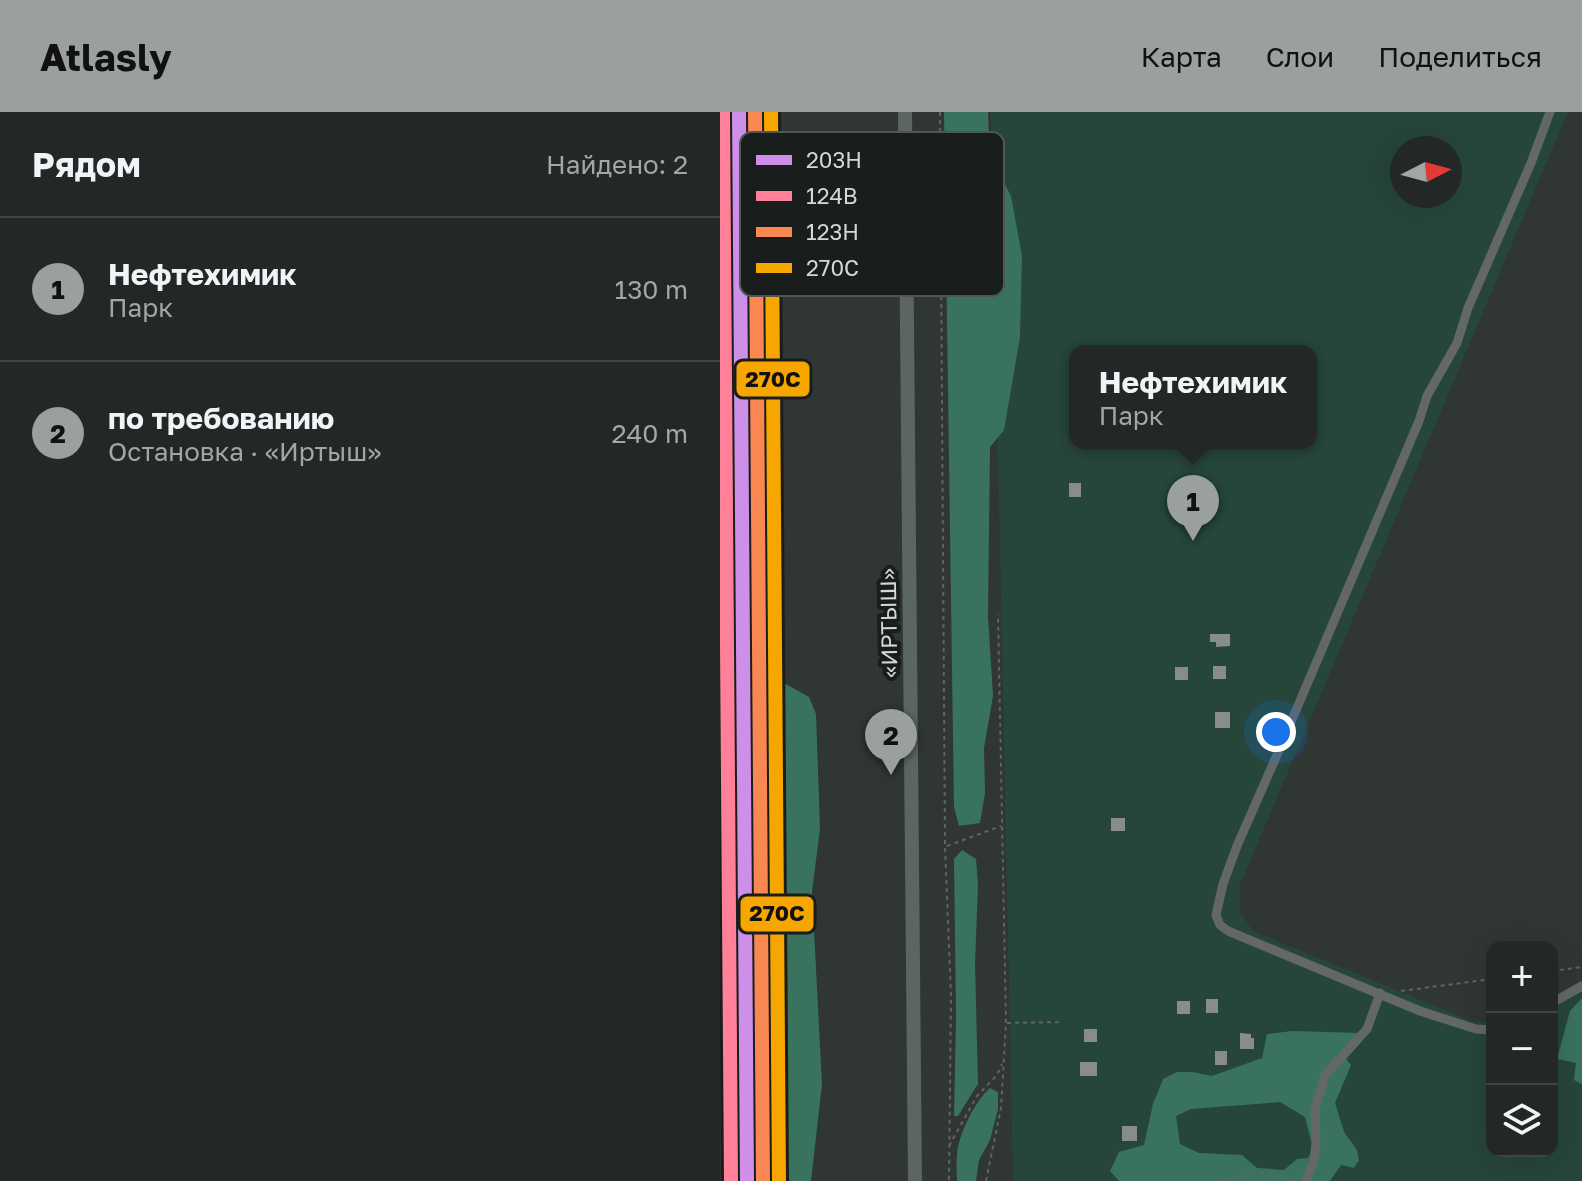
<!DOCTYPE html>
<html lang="ru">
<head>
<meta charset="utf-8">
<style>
	body { margin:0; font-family:"Golos Text",sans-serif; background:#2b302e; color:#f1f3f6 }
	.controls { position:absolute; right:24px; bottom:24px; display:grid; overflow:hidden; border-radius:16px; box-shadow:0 8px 32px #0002 }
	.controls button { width:72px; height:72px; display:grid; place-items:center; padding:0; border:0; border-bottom:2px solid #404443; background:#232826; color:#f1f3f6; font:40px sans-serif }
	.compass { position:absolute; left:670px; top:24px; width:72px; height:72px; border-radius:50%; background:#232826; box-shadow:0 8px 32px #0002; rotate:84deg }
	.you { position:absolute; left:556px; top:620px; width:28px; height:28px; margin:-20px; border:6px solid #fff; border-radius:50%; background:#1a73e8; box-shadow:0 0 0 12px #1a73e833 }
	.badge { display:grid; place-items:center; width:52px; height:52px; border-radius:50%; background:#99a09d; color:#111; font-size:26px; font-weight:700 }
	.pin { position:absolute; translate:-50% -66px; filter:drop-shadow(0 2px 4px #0008) }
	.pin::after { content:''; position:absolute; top:42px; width:28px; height:24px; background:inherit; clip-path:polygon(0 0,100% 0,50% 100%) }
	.popup { position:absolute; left:349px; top:233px; width:248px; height:104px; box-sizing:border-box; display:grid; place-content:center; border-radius:16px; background:#232826; filter:drop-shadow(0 2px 6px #0005); font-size:26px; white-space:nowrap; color:#a3a6a7 }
	.popup b { font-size:30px; color:#f1f3f6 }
	.popup::after { content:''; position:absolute; left:50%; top:100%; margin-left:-16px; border:16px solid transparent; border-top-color:#232826 }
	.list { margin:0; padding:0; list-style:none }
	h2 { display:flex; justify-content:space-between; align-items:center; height:104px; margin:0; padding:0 32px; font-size:34px }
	h2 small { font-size:26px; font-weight:400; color:#a3a6a7 }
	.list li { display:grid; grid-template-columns:52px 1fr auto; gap:24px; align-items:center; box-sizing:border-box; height:144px; padding:0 32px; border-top:2px solid #404443 }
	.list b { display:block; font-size:30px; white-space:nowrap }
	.list p { margin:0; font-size:26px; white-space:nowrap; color:#a3a6a7 }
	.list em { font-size:26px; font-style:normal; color:#a3a6a7 }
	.icon { flex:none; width:44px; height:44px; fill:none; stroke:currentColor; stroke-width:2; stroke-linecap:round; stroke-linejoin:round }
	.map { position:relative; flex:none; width:862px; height:1069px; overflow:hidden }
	header { display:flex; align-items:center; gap:48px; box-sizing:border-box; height:112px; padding:0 40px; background:#99a09d; color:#111 }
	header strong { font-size:38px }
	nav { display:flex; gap:44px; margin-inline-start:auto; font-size:28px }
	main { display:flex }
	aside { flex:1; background:#232826 }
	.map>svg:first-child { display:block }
</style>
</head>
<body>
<header>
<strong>Atlasly</strong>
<nav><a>Карта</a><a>Слои</a><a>Поделиться</a></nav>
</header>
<main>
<aside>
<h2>Рядом<small>Найдено: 2</small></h2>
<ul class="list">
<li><span class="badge">1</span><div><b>Нефтехимик</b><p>Парк</p></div><em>130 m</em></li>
<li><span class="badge">2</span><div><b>по требованию</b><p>Остановка · «Иртыш»</p></div><em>240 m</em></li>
</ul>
</aside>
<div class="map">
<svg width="862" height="1069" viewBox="0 0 862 1069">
	<rect width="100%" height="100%" fill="#2f3633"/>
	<path fill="#264639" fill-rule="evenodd" d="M271,0h577l-328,773v27l13,19 219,90 20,2v128h60v-155l30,-16v201h-569zM682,36h48v48h-48zM355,239h236v92h-236z"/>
	<path fill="#39735e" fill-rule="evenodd" d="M224,0h44l2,44 21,40 11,60 -2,81 -16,93 -14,17 -2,169 5,80 -9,52 1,45 -5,30 -21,3 -5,-19z
		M64,571l25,14 7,17 4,115 -8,63 10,192 -11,97h-25z
		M242,738l14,9 2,26 -3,78 3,121 -20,32h-4l2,-98 -2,-159z
		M862,886v86l-8,-4 2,-17 -19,-4 13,-48z
		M572,919l68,2 2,8 -16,18 5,6 -16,38 9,29 13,18 2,10 -5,8 -13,-3 -11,16h-211l-9,-10 9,-19 25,-7 9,-41 10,-25 14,-7h15l20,4 50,-18 5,-24zM560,990l25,15 8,31 -5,10 -11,1 -13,11 -27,-2 -15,-13 -43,-2 -19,-9 -4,-28 15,-7z
		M270,976l8,4v17l-8,31 -11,20 -3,21h-19c0,-8 -1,-17 0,-26 1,-20 18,-54 33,-67z"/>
	<path fill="#888d8b" d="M349,371h12v14h-12z
		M490,522h20v12l-14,1v-5h-6z
		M493,554h13v13h-13z
		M455,555h13v13h-13z
		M495,600h15v16h-15z
		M391,706h14v13h-14z
		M486,887h12v14h-12z
		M457,889h13v13h-13z
		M364,917h13v13h-13z
		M520,921l11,1v4h3v11h-14z
		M495,939h12v14h-12z
		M360,950h17v14h-17z
		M402,1014h15v15h-15z"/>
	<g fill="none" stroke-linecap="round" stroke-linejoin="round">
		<path stroke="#5f6462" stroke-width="2" stroke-dasharray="4 4" stroke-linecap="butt" d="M45,0l1,1069
			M220,0l5,734 6,150 -2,185
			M227,734l54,-20
			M832,859l30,-4
			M681,879l91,-12
			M287,911l55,-1
			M229,1034l28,-50 20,-21 5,-11
			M266,1069l15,-73 5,-85 -8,-409
			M500,1069l40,-8 37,8"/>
		<path stroke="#636866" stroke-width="9" d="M832,891l30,-17
			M772,918l-16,-1 -56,-18 -192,-80 -8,-6 -4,-10 7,-31 14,-38 43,-98 139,-327 8,-25 30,-53 11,-35 63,-145 19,-51
			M586,1069l8,-21 2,-17 -1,-34 10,-34 42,-46 13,-36"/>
		<path stroke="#5b6662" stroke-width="14" d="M185,0l10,1069"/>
		<defs>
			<path id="rail" d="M0,94l7,-94"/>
		</defs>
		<use href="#rail" stroke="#696d6b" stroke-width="6"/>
		<use href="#rail" stroke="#191e1c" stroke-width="3" stroke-dasharray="9" stroke-linecap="butt"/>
		<defs>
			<path id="rail-1" d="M19,0l8,1069"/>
			<path id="rail-2" d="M3,0l8,1069"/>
			<path id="rail-3" d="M35,0l8,1069"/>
			<path id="rail-4" d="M51,0l8,1069"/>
		</defs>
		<use href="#rail-1" stroke="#191e1c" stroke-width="20"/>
		<use href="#rail-2" stroke="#191e1c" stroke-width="20"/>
		<use href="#rail-3" stroke="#191e1c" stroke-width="20"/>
		<use href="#rail-4" stroke="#191e1c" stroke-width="20"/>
		<use href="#rail-1" stroke="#ce8fe9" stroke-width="14"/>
		<use href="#rail-2" stroke="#ff8098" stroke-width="14"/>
		<use href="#rail-3" stroke="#f88751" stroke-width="14"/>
		<use href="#rail-4" stroke="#f7a600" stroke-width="14"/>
	</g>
	<g text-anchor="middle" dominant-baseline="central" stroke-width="8" stroke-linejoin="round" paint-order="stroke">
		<g font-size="22" fill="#d2d9d6" stroke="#191e1c">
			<text transform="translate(168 511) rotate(-91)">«ИРТЫШ»</text>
		</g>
	</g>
	<rect x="20" y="20" width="264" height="164" rx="12" fill="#191e1c" stroke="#505654" stroke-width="2"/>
	<rect x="36" y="43" width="36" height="10" fill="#ce8fe9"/>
	<rect x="36" y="79" width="36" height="10" fill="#ff8098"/>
	<rect x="36" y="115" width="36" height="10" fill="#f88751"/>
	<rect x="36" y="151" width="36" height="10" fill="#f7a600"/>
	<g font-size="22" fill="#d2d9d6">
		<text x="86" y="56">203Н</text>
		<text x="86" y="92">124В</text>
		<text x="86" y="128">123Н</text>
		<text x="86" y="164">270С</text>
	</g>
	<g stroke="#191e1c" stroke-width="3">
		<rect x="15" y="248" width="76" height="38" rx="8" fill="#f7a600"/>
		<rect x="19" y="783" width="76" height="38" rx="8" fill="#f7a600"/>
	</g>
	<g font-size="22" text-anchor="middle" font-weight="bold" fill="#111">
		<text x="53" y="275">270С</text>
		<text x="57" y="809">270С</text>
	</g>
</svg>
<div class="controls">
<button>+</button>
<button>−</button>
<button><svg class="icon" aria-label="layers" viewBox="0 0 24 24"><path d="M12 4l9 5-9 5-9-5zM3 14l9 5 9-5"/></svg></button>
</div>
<svg class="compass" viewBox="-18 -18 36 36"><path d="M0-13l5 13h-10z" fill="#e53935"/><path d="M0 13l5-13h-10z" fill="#a3a6a7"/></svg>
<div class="you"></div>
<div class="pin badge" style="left:473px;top:429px">1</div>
<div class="popup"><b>Нефтехимик</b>Парк</div>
<div class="pin badge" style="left:171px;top:663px">2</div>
</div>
</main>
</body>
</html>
